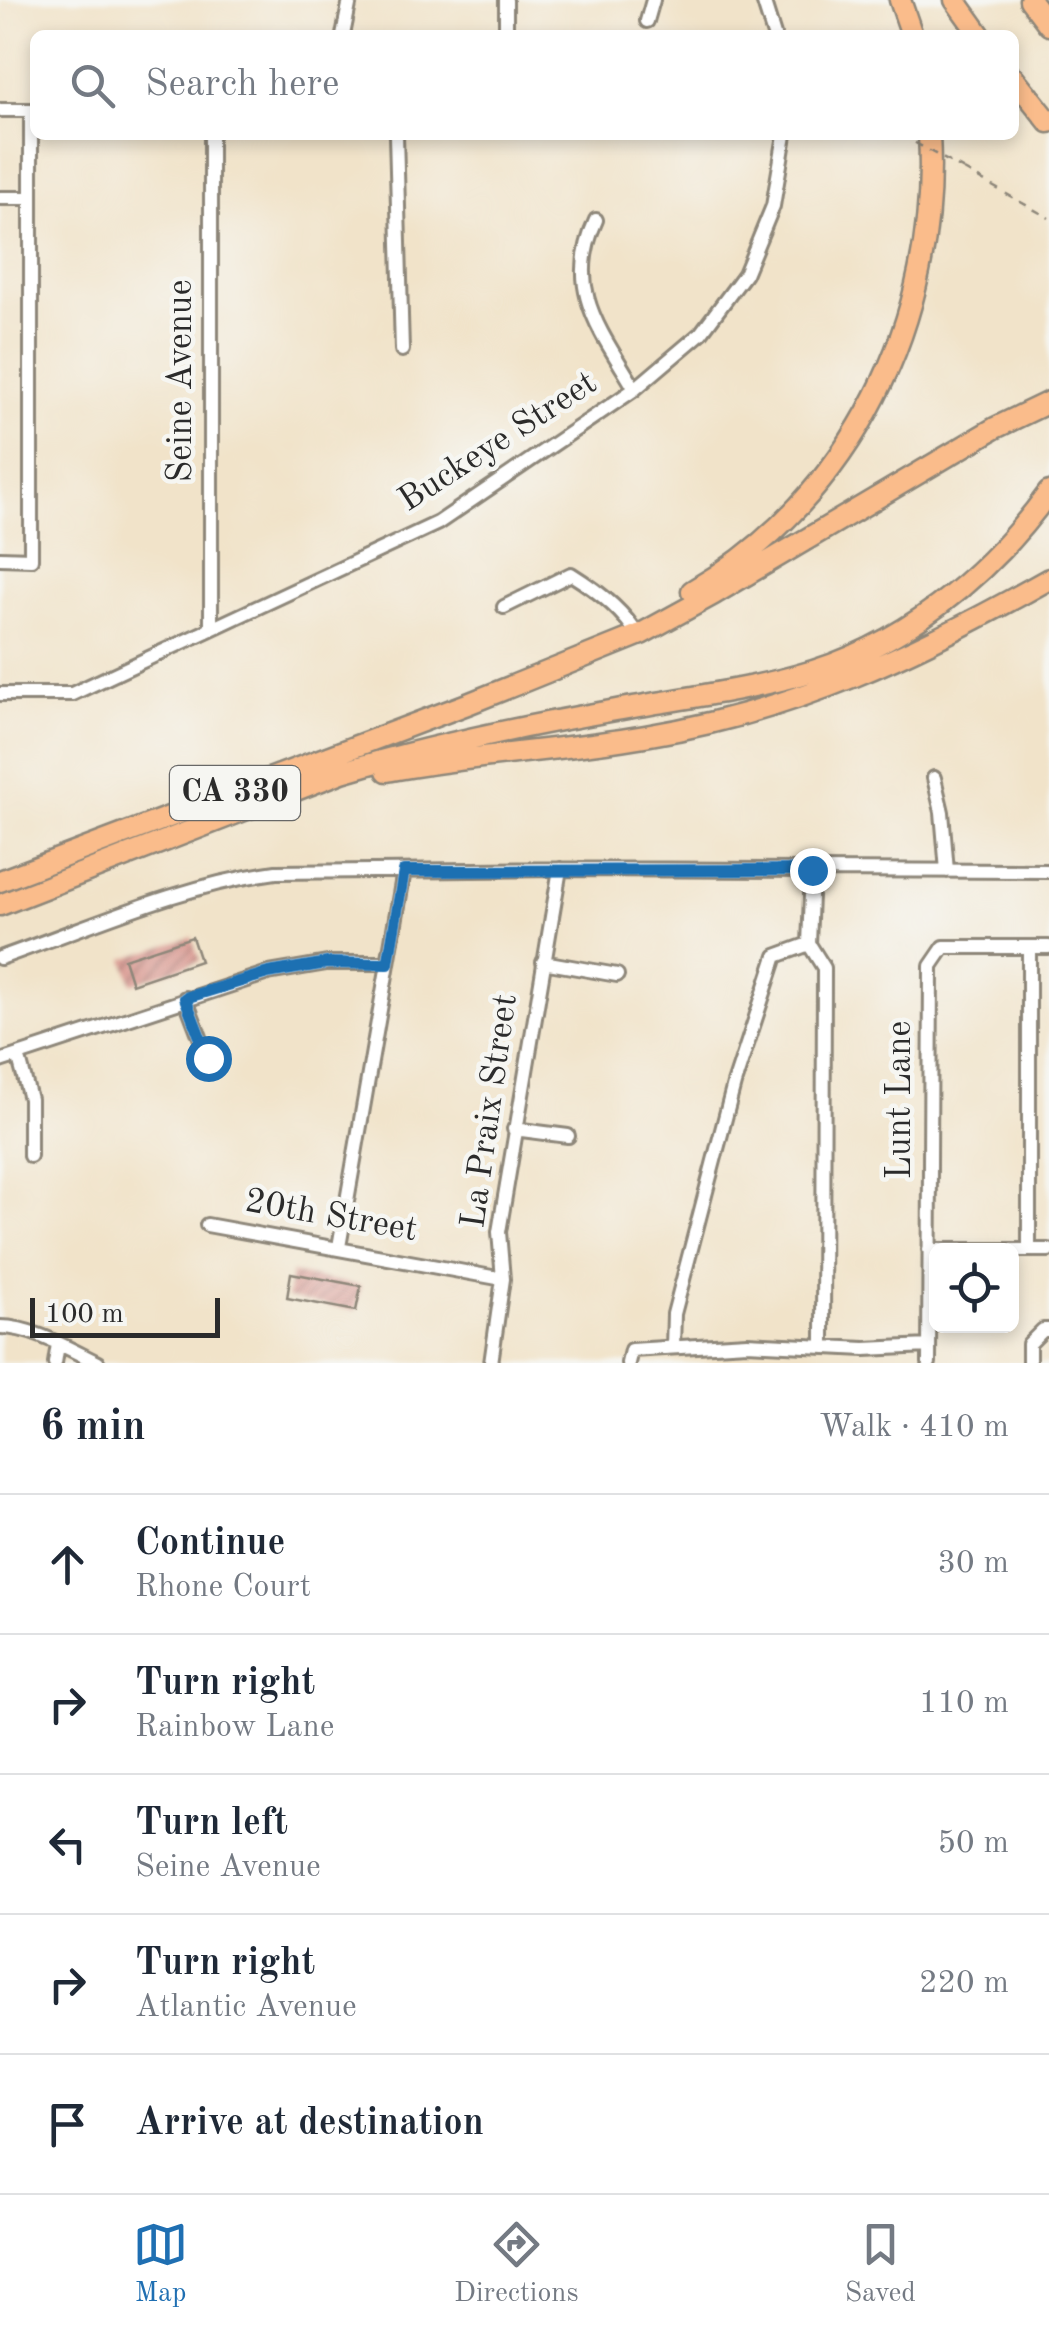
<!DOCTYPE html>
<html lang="en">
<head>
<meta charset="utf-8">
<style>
	body { margin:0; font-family:"Old Standard TT",serif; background:#f2f2f3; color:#1f2937 }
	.controls { position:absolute; right:30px; bottom:30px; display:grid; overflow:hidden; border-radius:15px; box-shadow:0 5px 15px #0003 }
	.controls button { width:90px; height:90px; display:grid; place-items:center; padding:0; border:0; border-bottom:2px solid #e0e1e3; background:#fff; color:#1f2937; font:50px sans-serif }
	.scale { position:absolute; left:30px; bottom:25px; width:190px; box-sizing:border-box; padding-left:10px; border:5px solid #2b2b2b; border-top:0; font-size:28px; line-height:35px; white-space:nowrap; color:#2b2b2b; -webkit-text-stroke:8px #f6f6f2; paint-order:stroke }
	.stop { position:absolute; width:30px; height:30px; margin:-22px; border:8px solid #1f6fb2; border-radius:50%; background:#fff }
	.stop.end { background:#1f6fb2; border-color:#fff; box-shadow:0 2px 10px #0008 }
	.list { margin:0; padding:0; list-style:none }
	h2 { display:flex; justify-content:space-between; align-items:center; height:130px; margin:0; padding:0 40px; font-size:42px }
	h2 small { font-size:32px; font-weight:400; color:#747a83 }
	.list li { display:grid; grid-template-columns:65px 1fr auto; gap:30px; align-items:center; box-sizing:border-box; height:140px; padding:0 40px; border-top:2px solid #e0e1e3 }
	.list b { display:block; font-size:38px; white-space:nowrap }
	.list p { margin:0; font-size:32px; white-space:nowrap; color:#747a83 }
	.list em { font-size:32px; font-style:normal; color:#747a83 }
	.icon { flex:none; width:55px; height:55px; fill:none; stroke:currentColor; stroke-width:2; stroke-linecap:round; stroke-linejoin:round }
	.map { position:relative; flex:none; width:1049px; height:1363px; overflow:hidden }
	.search { position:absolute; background:#fff; box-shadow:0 5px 15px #0003; left:30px; right:30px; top:30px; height:110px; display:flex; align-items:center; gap:25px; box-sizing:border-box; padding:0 35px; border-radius:15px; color:#747a83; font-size:38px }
	.sheet { height:830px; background:#fff }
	nav { display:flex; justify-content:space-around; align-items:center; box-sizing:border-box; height:140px; border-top:2px solid #e0e1e3; background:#fff; font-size:28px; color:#747a83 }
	nav a { display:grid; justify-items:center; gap:5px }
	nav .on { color:#1f6fb2 }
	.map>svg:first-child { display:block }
</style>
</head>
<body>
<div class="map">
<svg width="1049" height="1363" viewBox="0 0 1049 1363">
	<defs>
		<pattern id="building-hatch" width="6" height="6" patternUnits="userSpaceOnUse" patternTransform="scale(2.5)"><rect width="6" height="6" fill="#d8948c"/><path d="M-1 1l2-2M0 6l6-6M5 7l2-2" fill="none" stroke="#af7973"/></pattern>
	</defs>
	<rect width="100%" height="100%" fill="#f6f6f2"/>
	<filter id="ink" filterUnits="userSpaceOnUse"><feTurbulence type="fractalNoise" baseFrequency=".01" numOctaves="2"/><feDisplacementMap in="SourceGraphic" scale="20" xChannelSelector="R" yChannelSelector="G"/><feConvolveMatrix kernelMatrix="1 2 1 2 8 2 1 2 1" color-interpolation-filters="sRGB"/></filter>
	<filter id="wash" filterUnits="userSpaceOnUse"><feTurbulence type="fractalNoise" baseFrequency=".0048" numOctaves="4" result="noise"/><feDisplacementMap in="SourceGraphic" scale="40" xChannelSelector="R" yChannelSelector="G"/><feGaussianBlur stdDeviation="2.25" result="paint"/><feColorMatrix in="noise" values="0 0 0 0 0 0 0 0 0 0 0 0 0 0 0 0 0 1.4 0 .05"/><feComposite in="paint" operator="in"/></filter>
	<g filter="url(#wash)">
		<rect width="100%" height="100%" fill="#f1e3c9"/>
		<g id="blocks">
			<path fill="url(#building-hatch)" d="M192,937l8,24 -68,23 -8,-25z
				M291,1273l70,13 -5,25 -69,-13z"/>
		</g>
	</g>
	<g filter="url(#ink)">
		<use href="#blocks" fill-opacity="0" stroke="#8e877a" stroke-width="2.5"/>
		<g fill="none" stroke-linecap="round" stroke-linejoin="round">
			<defs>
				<path id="minor" d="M763,0l11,35
					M647,21l6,-21
					M343,35l7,-35
					M506,35v-35
					M0,110h35
					M211,135v491
					M396,135l6,215
					M0,198h30
					M596,220c-32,69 5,111 39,169
					M0,558l31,1v-449
					M504,607l67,-33c24,15 53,36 66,61
					M0,694h72l366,-171 197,-134 66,-56 44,-59 28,-68 12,-71
					M934,778l8,34 5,59
					M809,944l3,-74
					M0,958c91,-32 181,-73 276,-86l284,-3 489,2
					M543,962l74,13
					M185,998l23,60
					M18,1055l12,44v57
					M0,1061l268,-88 59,-10h61
					M514,1129l54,7
					M207,1225l296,54
					M339,1247l65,-376
					M929,1250h120
					M1029,1250v-303
					M0,1327c33,0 69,22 98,36
					M673,1347l1,-33 60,-230 42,-128 33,-12 15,24 -1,378
					M55,1363l3,-19
					M491,1363l12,-84 -4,-47 61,-363
					M628,1363l3,-13 116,-7 118,6 64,-3
					M929,1363l2,-397 13,-19h105
					M1029,1363v-19l14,-14h6"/>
				<path id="highway" d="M900,0l12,35
					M955,0l25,35
					M1030,0l19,25
					M1014,78l35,44
					M692,591c161,-93 248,-273 237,-456
					M387,771c85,-16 172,-20 258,-35 152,-25 271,-82 404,-157
					M0,881l470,-178 171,-69 73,-40 281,-166 54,-26
					M0,905l342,-133c90,-27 182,-46 274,-62 60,-11 121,-18 180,-34 103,-27 192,-99 253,-184"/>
			</defs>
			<use href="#minor" stroke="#8e877a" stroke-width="18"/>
			<use href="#highway" stroke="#8e877a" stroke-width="25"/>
			<path stroke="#8e877a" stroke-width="2.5" stroke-dasharray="8 8" stroke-linecap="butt" d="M964,170l85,48"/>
			<use href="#minor" stroke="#fff" stroke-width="12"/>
			<use href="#highway" stroke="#fabc8b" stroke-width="20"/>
			<path stroke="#8e877a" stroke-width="2.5" stroke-dasharray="8 8" stroke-linecap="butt" d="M901,135l63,35"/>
		</g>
	</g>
	<g fill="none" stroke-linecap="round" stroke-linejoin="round" filter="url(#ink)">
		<path stroke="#1f6fb2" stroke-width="12" d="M208,1058l-23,-60 83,-25 59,-10 61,1 16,-93 408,-1"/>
	</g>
	<g text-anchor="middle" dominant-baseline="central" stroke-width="9" stroke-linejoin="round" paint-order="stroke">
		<rect fill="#f6f6f2" stroke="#686867" stroke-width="2.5" x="170" y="766" width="130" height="54" rx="8"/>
		<g font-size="32" font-weight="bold" fill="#2b2b2b">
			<text x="235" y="793">CA 330</text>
		</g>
		<g font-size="35" fill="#2b2b2b" stroke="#f6f6f2">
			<text transform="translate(181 381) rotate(-90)">Seine Avenue</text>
			<text transform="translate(498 442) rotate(-33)">Buckeye Street</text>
			<text transform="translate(900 1100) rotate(-90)">Lunt Lane</text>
			<text transform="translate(490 1111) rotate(-82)">La Praix Street</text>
			<text transform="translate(331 1216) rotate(10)">20th Street</text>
		</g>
	</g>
</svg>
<div class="controls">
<button><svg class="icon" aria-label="locate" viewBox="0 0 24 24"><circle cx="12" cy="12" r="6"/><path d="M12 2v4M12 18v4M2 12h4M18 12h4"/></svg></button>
</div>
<div class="scale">100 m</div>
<div class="stop" style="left:208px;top:1058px"></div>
<div class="stop end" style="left:812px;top:870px"></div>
<div class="search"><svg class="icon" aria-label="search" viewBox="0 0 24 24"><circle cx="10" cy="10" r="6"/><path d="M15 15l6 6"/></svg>Search here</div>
</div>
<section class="sheet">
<h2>6 min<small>Walk · 410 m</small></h2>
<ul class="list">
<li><svg class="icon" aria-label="ahead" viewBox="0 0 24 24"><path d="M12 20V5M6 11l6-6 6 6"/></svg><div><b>Continue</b><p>Rhone Court</p></div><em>30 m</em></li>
<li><svg class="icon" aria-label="right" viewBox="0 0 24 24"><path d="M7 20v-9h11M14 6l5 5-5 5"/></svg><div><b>Turn right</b><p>Rainbow Lane</p></div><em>110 m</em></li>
<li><svg class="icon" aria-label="left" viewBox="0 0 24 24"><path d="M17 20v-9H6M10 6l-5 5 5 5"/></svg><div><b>Turn left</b><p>Seine Avenue</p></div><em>50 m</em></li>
<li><svg class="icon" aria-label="right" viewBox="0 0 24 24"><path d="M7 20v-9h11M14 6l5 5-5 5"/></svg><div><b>Turn right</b><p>Atlantic Avenue</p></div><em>220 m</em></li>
<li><svg class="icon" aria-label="arrive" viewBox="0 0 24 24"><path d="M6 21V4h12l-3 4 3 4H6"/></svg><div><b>Arrive at destination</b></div></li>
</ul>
</section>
<nav>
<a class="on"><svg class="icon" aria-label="map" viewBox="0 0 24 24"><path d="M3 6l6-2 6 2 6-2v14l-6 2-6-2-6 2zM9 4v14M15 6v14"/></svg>Map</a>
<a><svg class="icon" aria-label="directions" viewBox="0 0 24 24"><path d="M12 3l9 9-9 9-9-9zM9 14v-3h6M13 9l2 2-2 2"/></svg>Directions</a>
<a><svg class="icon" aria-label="saved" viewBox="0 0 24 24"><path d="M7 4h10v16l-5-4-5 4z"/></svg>Saved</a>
</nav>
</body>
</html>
